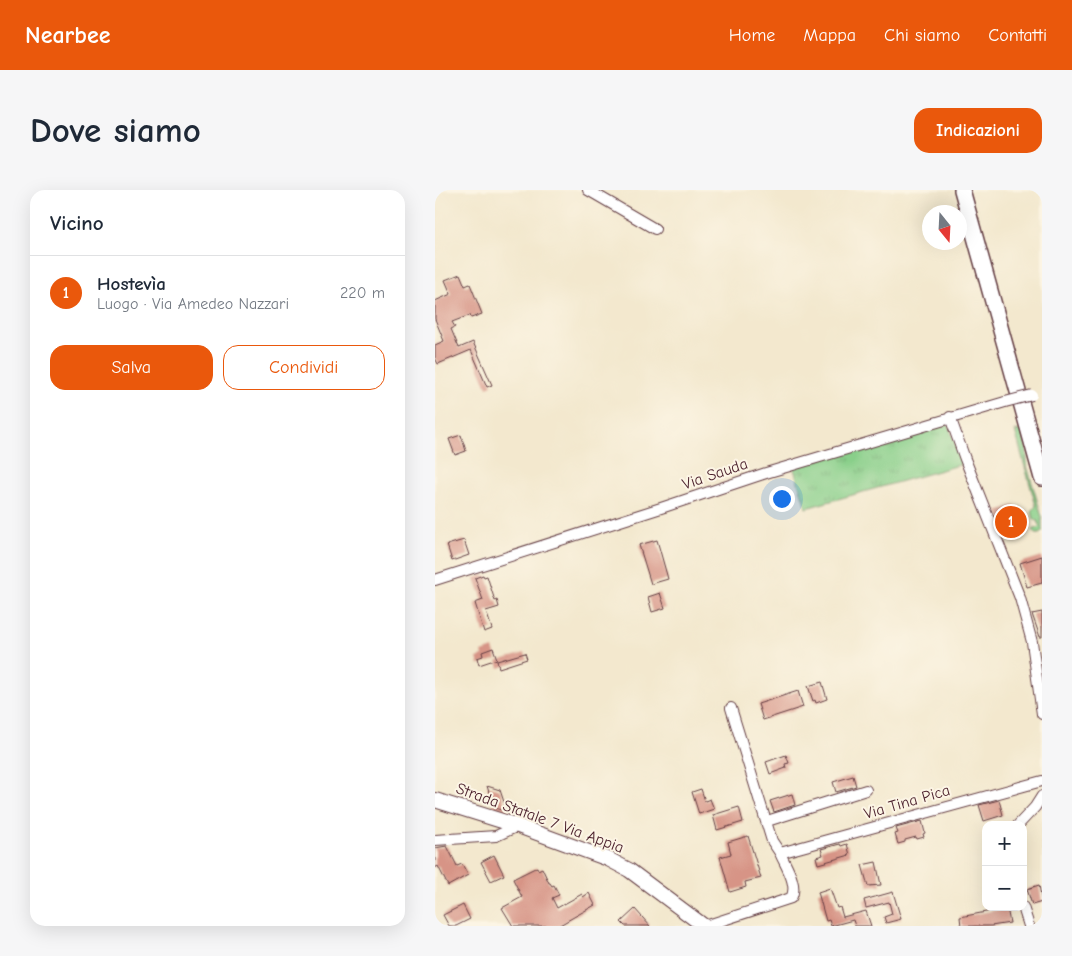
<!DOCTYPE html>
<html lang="it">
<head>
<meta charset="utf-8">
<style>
	body { margin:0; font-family:"Comic Neue",sans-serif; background:#f6f6f7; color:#1f2937 }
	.controls { position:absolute; right:15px; bottom:15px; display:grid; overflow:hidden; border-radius:10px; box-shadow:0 5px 20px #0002 }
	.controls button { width:45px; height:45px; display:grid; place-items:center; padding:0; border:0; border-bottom:1px solid #e0e1e3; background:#fff; color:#1f2937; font:25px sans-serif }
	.compass { position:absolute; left:487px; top:15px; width:45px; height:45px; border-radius:50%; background:#fff; box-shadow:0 5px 20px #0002; rotate:162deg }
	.you { position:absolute; left:346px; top:308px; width:18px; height:18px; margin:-12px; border:4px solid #fff; border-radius:50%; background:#1a73e8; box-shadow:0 0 0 8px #1a73e833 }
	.badge { display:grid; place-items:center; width:32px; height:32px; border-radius:50%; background:#ea580c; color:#fff; font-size:16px; font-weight:700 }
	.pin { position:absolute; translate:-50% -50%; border:2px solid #fff; box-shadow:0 1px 5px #0006 }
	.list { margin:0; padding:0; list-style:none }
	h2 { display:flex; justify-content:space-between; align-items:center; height:65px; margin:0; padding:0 20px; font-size:21px }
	h2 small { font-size:16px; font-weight:400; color:#747a83 }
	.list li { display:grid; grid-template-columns:32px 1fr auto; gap:15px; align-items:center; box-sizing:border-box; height:75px; padding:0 20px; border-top:1px solid #e0e1e3 }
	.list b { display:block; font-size:19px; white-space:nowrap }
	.list p { margin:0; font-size:16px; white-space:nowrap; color:#747a83 }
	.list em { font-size:16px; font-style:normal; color:#747a83 }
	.actions { display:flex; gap:10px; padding:15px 20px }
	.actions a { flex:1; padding:11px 0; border:1px solid #ea580c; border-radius:15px; text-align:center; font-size:18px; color:#ea580c }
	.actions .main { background:#ea580c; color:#fff }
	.map { position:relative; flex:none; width:607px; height:736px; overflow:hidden; border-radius:15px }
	header { display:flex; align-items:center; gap:30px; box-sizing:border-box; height:70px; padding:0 25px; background:#ea580c; color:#fff }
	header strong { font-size:24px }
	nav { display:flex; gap:28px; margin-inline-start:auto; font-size:18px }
	.intro { display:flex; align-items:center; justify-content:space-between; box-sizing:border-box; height:120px; padding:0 30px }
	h1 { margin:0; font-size:35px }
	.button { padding:12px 22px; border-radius:15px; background:#ea580c; color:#fff; font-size:18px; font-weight:700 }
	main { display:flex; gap:30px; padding:0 30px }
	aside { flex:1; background:#fff; border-radius:15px; box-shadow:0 5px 20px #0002 }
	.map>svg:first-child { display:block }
</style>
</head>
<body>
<header>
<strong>Nearbee</strong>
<nav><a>Home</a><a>Mappa</a><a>Chi siamo</a><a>Contatti</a></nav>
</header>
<div class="intro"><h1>Dove siamo</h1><a class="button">Indicazioni</a></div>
<main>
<aside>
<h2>Vicino<small></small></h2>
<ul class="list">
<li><span class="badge">1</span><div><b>Hostevìa</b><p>Luogo · Via Amedeo Nazzari</p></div><em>220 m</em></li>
</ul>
<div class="actions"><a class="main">Salva</a><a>Condividi</a></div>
</aside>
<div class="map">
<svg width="607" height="736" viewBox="0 0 607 736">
	<defs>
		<pattern id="grass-tufts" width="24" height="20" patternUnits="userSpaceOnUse" patternTransform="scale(1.25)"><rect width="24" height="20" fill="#89cf8a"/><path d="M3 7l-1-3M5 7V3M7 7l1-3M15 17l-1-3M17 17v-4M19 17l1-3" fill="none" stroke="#78b177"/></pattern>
	</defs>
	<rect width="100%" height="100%" fill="#fcf5e5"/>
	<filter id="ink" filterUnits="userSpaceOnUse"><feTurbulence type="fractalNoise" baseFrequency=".02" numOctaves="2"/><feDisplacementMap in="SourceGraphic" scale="10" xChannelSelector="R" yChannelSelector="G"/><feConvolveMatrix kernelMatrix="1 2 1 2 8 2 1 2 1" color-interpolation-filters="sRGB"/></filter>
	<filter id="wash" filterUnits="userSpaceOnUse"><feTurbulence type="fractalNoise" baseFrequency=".0096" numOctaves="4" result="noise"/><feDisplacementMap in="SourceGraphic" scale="20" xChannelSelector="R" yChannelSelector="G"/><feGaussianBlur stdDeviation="1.12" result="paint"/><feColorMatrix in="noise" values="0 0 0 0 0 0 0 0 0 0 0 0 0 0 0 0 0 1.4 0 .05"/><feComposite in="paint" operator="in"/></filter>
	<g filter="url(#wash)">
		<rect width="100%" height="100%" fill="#f3e8ce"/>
		<path fill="url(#grass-tufts)" stroke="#6a775a" d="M513,234l15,40 -157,44 -13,-42z
			M586,240l6,20v16l15,51v15l-3,2h-4l-3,-4 8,-3 -4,-7h-2l-2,-9 4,-5 -21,-75z"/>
		<g id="blocks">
			<path fill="#d79486" d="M25,84l5,12 5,-2 12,30 -11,4 -1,-3 -18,7 3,5 -4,2 8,19 14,-6 19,43 -5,2 -16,-37 -33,14 -3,-6v-13l9,-4 -9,-22v-18l16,-7 -6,-14z
				M26,245l5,16 -11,4 -6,-16z
				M580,315l8,27 -17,6 -8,-27z
				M29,350l5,15 -17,6 -5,-16z
				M222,350l11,39 -17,5 -12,-39z
				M607,366v27l-15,4 -7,-24z
				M48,385l1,2 3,-1 8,25 2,-1 2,7 -13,4 6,18 -8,3 -9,-29 8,-3 -8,-22z
				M225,403l5,15 -13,4 -4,-15z
				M607,422v25h-2l-8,-23z
				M58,458l4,11 -18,6 -2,-7 6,-2 -1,-4z
				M90,463l2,6 -28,9 -2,-7z
				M387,492l5,17 -11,4 -1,-3 -2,1 -5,-15z
				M363,501l5,16 -40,13 -5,-16z
				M351,565l3,8 -4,1 1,4 -16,6 -4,-12z
				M418,586l3,10 -20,6 -3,-10z
				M52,596l13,4 7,21 -13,-3z
				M266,599l4,12 5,-2 4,10 -15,5 -7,-22z
				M357,604l3,11 -21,7 -4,-11z
				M564,610l4,15 -19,6 -5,-16z
				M304,617l4,15 -26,8 -4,-15z
				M487,631l3,12 -2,1 1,3 -7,2 -1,-2 -11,3v2l-7,2 -3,-10 3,-1 -2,-5z
				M313,646l13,42 -16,4 1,5 -16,5 -10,-35 11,-3 -3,-12z
				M405,654l1,2 6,-2 3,11 -32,9 -2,-7 7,-2 -2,-6z
				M12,656l10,20 5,-2 6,11 -20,11 -10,-20 -3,2v-20z
				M59,665l10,20 -13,6 -10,-19z
				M441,672l5,23 -13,1 -6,-21z
				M102,677l1,3 4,-2 7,15h1l2,3 2,-1 5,10 -7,3 5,10 25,-14 1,3 6,-4 6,12 -37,21h-45l-11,-18 20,-11 -9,-18z
				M604,695l3,17 -10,3 -5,-16z
				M395,698l7,20 3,-1 3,10 23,-6 5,15h-16l-2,-6 -22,6 -2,-6 -3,1 -8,-29z
				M458,702l8,27 -15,4 -2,-6 8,-3 -3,-12 -23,6 -2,-8z
				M28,715l7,14 -14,7h-7l-6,-11z
				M572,718l3,15 -19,3h-30l-1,-9z
				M200,719l15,17h-25l-4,-4z"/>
		</g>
	</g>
	<g filter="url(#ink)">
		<use href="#blocks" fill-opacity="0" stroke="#633d43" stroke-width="1"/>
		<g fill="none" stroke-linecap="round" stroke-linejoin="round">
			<defs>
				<path id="minor" d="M153,0l67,39
					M515,227l15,42 55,139 12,44 10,72
					M0,390l226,-72 105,-35 239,-71
					M296,518l41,133 8,12
					M332,631l99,-31
					M583,635l17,-18 7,-11
					M0,650l61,-4 22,-10
					M588,717l6,19
					M270,736l86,-28c8,-13 -6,-33 -11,-45l262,-72"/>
				<path id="major" d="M0,610l83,26 90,33 21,11 75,56"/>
				<path id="highway" d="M527,0l80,288"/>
			</defs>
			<use href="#minor" stroke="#633d43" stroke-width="12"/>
			<use href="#major" stroke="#633d43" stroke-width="16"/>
			<use href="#highway" stroke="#633d43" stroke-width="18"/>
			<use href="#minor" stroke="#fff" stroke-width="10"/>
			<use href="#major" stroke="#fff" stroke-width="14"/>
			<use href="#highway" stroke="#fff" stroke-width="15"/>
			<defs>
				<path id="minor-bridge" d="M570,212l27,-7"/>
			</defs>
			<use href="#minor-bridge" stroke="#633d43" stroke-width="12" stroke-linecap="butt"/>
			<use href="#minor-bridge" stroke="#fff" stroke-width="10"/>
		</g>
	</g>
	<g text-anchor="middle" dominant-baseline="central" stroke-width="4" stroke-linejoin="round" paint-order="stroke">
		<g font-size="16" fill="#4a1f2b" stroke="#fcf5e5">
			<text transform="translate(280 284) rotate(-19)">Via Sauda</text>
			<text transform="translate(472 612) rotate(-16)">Via Tina Pica</text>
			<text transform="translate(105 628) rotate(20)">Strada Statale 7 Via Appia</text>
		</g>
	</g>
</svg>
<div class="controls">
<button>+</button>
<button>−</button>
</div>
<svg class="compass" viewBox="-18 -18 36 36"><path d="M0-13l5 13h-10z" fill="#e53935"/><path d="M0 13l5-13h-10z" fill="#747a83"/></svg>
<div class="you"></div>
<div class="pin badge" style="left:576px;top:332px">1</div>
</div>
</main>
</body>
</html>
